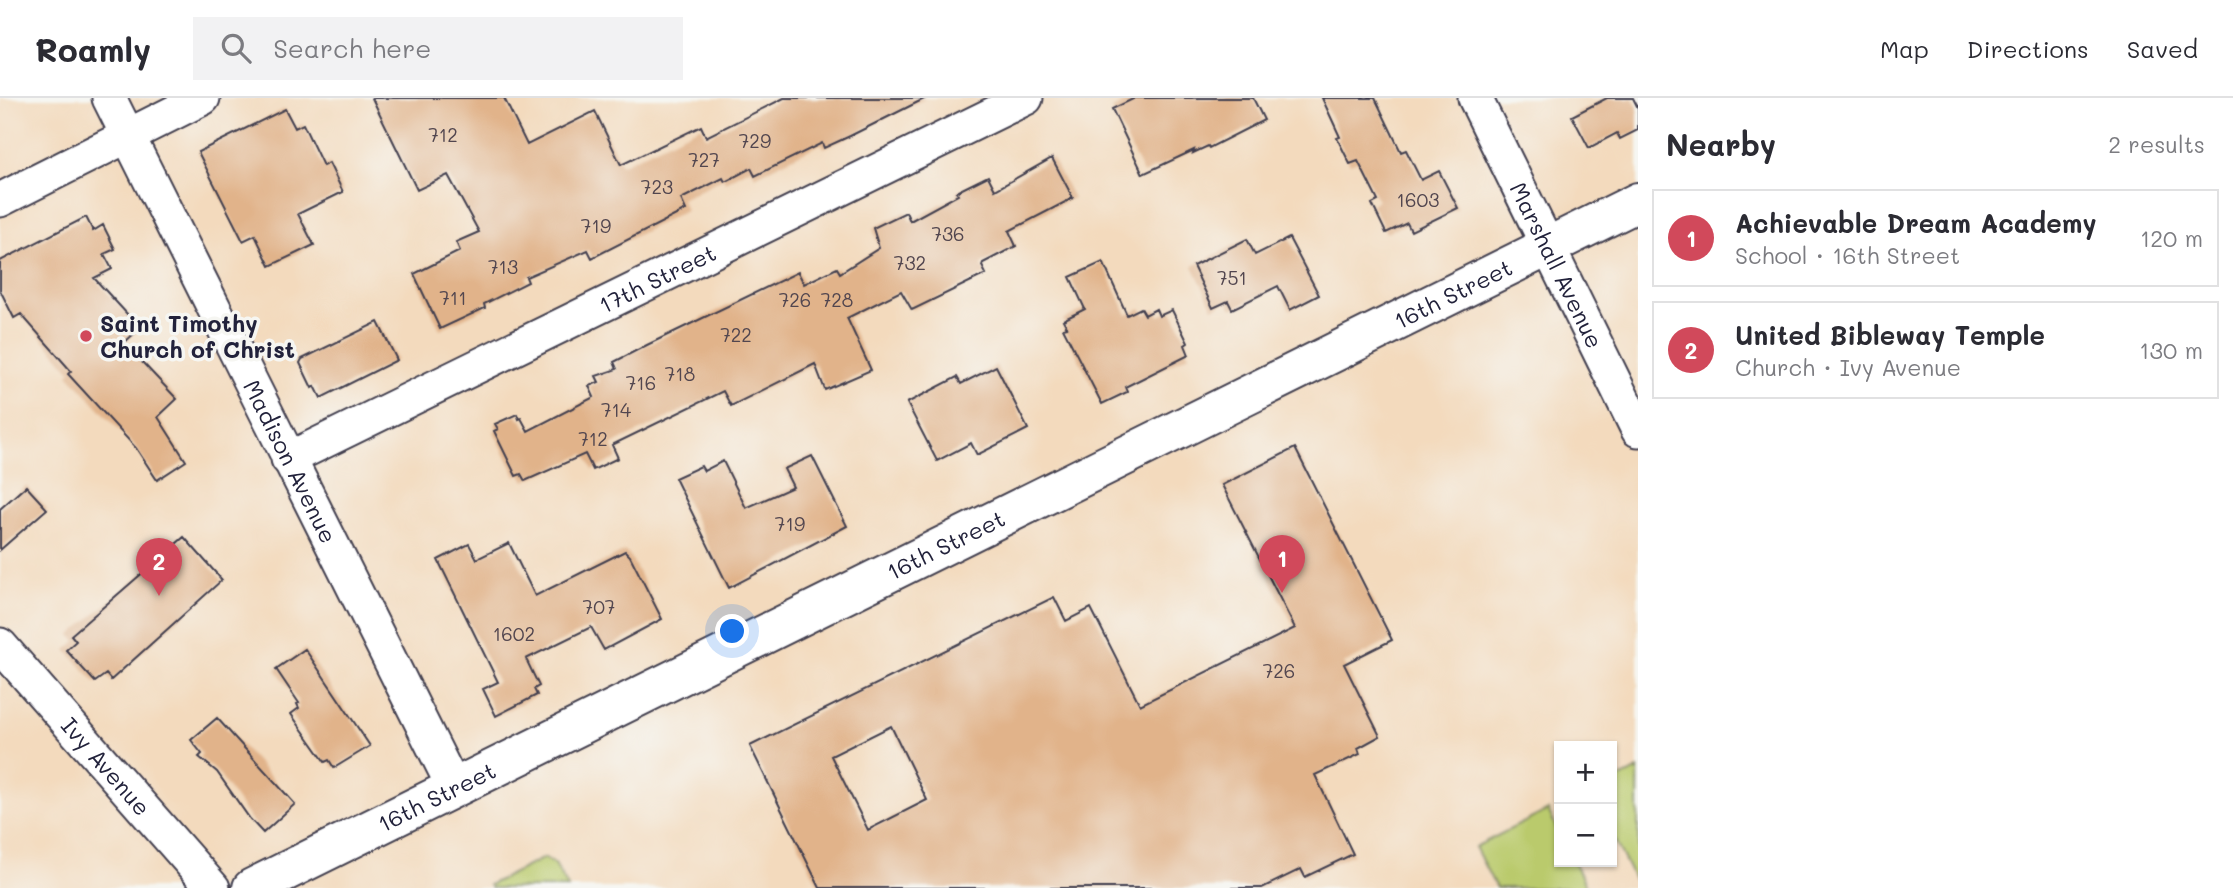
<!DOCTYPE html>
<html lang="en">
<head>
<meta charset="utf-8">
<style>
	body { margin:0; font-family:Mali,sans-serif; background:#f2f2f3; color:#2b2b33 }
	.controls { position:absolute; right:21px; bottom:21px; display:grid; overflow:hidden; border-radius:0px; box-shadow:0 2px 5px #0004 }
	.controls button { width:63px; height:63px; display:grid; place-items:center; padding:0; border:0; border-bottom:2px solid #e1e1e2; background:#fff; color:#2b2b33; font:35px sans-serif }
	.you { position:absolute; left:733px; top:534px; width:24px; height:24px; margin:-18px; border:5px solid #fff; border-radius:50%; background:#1a73e8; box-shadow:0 0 0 10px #1a73e833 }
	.badge { display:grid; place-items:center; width:46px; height:46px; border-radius:50%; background:#d1495b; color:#fff; font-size:23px; font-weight:700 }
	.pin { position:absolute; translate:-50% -58px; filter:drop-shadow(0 2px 4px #0008) }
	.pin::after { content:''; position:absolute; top:37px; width:24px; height:21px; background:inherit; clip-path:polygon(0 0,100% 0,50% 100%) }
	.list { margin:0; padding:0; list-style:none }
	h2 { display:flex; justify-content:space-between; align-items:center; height:91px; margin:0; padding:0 28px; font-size:30px }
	h2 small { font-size:23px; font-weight:400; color:#7c7c81 }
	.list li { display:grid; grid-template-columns:46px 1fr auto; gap:21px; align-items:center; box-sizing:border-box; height:98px; margin:0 14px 14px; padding:0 14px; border:2px solid #e1e1e2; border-radius:0px }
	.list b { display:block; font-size:26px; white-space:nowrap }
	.list p { margin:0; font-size:23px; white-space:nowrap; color:#7c7c81 }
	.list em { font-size:23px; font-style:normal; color:#7c7c81 }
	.icon { flex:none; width:38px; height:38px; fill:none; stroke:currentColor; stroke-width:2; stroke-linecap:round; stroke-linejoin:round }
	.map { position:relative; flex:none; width:1638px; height:790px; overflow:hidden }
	header { display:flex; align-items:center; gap:42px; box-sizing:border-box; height:98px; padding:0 35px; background:#fff; border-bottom:2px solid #e1e1e2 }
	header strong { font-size:33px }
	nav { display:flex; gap:38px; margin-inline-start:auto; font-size:24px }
	.search { width:490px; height:63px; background:#f2f2f3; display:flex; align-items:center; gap:18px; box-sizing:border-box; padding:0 24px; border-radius:0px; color:#7c7c81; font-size:26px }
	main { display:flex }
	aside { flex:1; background:#fff }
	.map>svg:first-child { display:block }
</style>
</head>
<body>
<header>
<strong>Roamly</strong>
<div class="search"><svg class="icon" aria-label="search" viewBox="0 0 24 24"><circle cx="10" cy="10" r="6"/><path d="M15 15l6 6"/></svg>Search here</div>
<nav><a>Map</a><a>Directions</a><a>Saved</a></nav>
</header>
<main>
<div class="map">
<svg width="1638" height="790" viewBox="0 0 1638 790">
	<rect width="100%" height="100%" fill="#f6f6f2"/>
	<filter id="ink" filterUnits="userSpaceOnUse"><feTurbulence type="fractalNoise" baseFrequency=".0143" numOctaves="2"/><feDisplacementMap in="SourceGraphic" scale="14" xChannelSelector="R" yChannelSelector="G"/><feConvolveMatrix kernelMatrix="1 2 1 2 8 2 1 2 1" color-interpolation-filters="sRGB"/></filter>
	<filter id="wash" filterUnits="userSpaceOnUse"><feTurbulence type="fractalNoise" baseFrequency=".00686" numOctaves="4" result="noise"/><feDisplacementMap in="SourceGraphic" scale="28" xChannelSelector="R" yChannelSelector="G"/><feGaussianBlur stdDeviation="1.57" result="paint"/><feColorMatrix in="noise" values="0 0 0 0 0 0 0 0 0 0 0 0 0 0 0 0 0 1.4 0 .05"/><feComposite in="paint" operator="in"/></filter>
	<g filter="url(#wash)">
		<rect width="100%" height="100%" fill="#f3dabd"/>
		<path fill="#baca6c" stroke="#6e7654" stroke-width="2" d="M1638,671v118l-26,-52v-53z
			M1548,712l11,23v29h15l13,26h-91l-21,-41z
			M544,760l11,6 13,24h-77l-2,-3z"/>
		<g id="blocks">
			<path fill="#e1b38a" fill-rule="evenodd" d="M372,0h132l23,47 68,-34 26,54 80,-39 5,11 78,-39h142l-76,38 -26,12 -2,-5 -67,33 -4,-8 -26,14 -2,-4 -42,21 5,11 -94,48 -4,-8 -62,27 2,5 -44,22 1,4 -45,21 -26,-55 46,-23 -4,-9 23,-10 -31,-57 -31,15z
				M1135,0h118l11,22 -55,28 -1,-2 -15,7 1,-3 -51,24 -31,-65z
				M1322,0h53l26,54 5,-2 15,30 18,-9 19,37 -47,23 -4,-8 -21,10 -14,-29 6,-3 -20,-40 -8,3 -13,-26 3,-1z
				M1607,0h26l5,10v22l-18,9 -3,-6 -28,15 -17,-32z
				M285,11l10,19 8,-4 20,42 6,-3 14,29 -45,22 16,31 -44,21 -15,-31 -12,6 -45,-89z
				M1052,60l21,40 -64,33 7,15 -33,17 -1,3 4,8 -74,36 -11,-19 -54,27 24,52 -46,20 -10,-26 -84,42 -8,-15 -111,54 6,13 -25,12 -8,-16 -60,27 -4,-7 -5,2 -22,-45 4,-2 -3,-5 22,-10 2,5 2,-1 7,13 66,-34 -5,-11 10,-4 -3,-6 21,-7 -3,-7 33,-17 151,-73 6,12 33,-16 3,5 39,-25 -6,-20 33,-16 4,9 48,-26 -2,-3 32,-16 7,14z
				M86,119l7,14 10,-6 12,24 -11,5 8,15 -18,9 46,50 -16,15 53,56 -19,18 28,44 -29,19 -21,-32 -68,-74 3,-3 -50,-57 -7,4 -14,-28v-29z
				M1289,140l30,57 -29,15 -12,-24 -46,23 -4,-8 -15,7 -20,-42 54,-27 8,16z
				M1103,164l24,53 14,-7 4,7 11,-6 3,7 13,-6 16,33 -3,2 4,10 -64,32 2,5 -25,12 -39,-76 4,-1 -4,-7 22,-11 -15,-32z
				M378,224l19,38 -76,38 -6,-12 -3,2 -12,-25 2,-4z
				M996,268l32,63 -51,26 -6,-12 -34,18 -30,-58 50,-26 4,7z
				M1295,350l97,192 -48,24 36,72 -22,12 2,6 -45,21 38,79 -48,23 -4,-8 -39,19h-442l-70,-142 304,-149 12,24 25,-13 49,97 155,-77 -73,-143zM891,628l36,74 -59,30 -37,-74z
				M812,358l35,70 -118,62 -54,-110 26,-12 3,5 19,-10 23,47 47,-21 -9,-18z
				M26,388l21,23 -47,41v-41z
				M184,439l38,43 -111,100 -5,-6 -11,8 -29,-32 10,-9 -5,-6z
				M509,445l26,53 90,-45 5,5 32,63 -58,31 -13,-23 -65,32 13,27 -5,3 3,6 -41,21 -13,-27 15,-7 -60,-122 31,-16 8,15z
				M305,551l65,97 -36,22 -5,-8 -4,2 -34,-48 8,-6 -2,-4 2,-1 -23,-34z
				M217,620l78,86 -32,29 -13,-14 -33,-47 -18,-15 3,-3 -11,-14z"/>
		</g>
	</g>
	<g filter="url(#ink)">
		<use href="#blocks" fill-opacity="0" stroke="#413e4e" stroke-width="2"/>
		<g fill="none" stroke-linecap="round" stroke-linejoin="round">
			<defs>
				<g id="minor">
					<path id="s1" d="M109,0l345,690"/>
					<path id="s2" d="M1475,0l163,332"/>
					<path d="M0,102l203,-102"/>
					<path id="s3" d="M288,361l738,-361"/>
					<path id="s4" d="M0,547l213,243"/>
				</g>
				<g id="major">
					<path id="s5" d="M252,790l1386,-686"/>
				</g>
			</defs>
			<use href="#minor" stroke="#413e4e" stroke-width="37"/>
			<use href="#major" stroke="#413e4e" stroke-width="42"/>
			<use href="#minor" stroke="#fff" stroke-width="33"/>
			<use href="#major" stroke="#fff" stroke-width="38"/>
		</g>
	</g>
	<circle fill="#d1495b" stroke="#f6f6f2" stroke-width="2.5" cx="86" cy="238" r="7"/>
	<g text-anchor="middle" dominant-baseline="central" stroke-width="7" stroke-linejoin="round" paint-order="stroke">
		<g font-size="19" fill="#52464f">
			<text x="443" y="36">712</text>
			<text x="755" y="42">729</text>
			<text x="704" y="61">727</text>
			<text x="657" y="88">723</text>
			<text x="1418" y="101">1603</text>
			<text x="596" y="127">719</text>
			<text x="948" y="135">736</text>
			<text x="910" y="164">732</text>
			<text x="503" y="168">713</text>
			<text x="1232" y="179">751</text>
			<text x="453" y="199">711</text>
			<text x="795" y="201">726</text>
			<text x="837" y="201">728</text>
			<text x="736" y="236">722</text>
			<text x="680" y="275">718</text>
			<text x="641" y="284">716</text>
			<text x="616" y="311">714</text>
			<text x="593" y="340">712</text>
			<text x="790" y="425">719</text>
			<text x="599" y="508">707</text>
			<text x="514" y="535">1602</text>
			<text x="1279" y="572">726</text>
		</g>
		<g font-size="23" fill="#22223b" stroke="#f6f6f2">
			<text stroke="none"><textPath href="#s2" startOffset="186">Marshall Avenue</textPath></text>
			<text stroke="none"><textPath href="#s3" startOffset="411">17th Street</textPath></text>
			<text stroke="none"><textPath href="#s5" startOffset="1340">16th Street</textPath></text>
			<text stroke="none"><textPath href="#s1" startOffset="406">Madison Avenue</textPath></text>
			<text stroke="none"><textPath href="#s5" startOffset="774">16th Street</textPath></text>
			<text stroke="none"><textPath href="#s4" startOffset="161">Ivy Avenue</textPath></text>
			<text stroke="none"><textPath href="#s5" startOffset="206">16th Street</textPath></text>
		</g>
		<g font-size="23" font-weight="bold" fill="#22223b" stroke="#f6f6f2" text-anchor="start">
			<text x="100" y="225">Saint Timothy<tspan x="100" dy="26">Church of Christ</tspan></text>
		</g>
	</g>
</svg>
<div class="controls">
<button>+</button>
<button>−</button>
</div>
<div class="you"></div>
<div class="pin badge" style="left:1282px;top:495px">1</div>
<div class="pin badge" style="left:159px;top:498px">2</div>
</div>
<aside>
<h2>Nearby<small>2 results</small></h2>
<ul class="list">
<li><span class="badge">1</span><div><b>Achievable Dream Academy</b><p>School · 16th Street</p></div><em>120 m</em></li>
<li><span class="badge">2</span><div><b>United Bibleway Temple</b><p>Church · Ivy Avenue</p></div><em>130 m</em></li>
</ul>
</aside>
</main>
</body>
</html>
